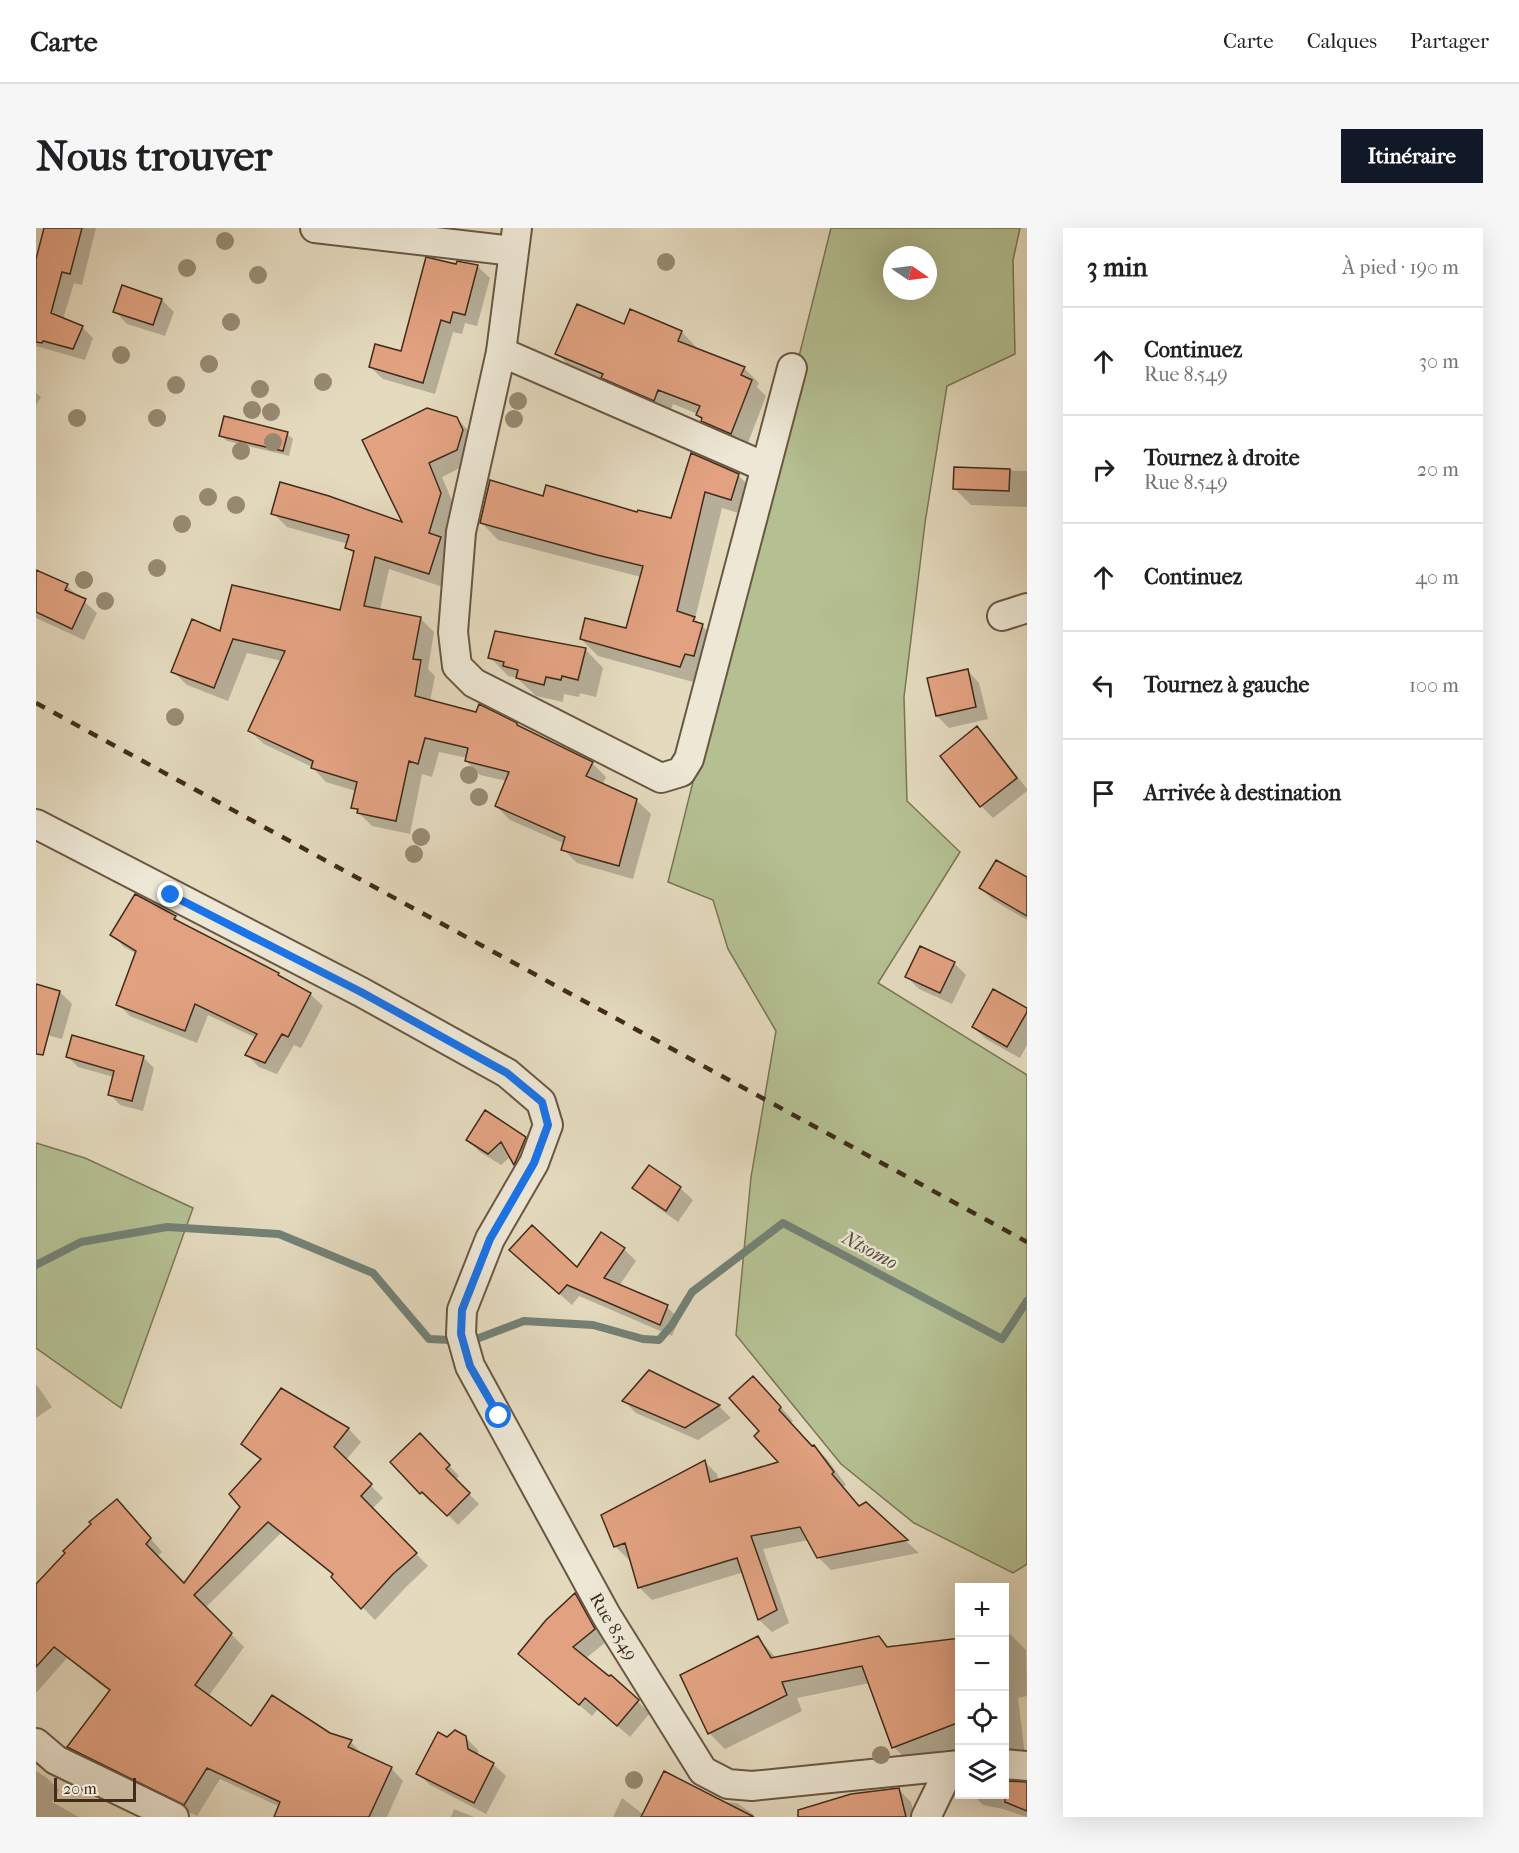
<!DOCTYPE html>
<html lang="fr">
<head>
<meta charset="utf-8">
<style>
	body { margin:0; font-family:"IM FELL French Canon",serif; background:#f6f6f6; color:#202124 }
	.controls { position:absolute; right:18px; bottom:18px; display:grid; overflow:hidden; border-radius:0px; box-shadow:0 6px 24px #0002 }
	.controls button { width:54px; height:54px; display:grid; place-items:center; padding:0; border:0; border-bottom:2px solid #e0e0e0; background:#fff; color:#202124; font:30px sans-serif }
	.compass { position:absolute; left:847px; top:18px; width:54px; height:54px; border-radius:50%; background:#fff; box-shadow:0 6px 24px #0002; rotate:103deg }
	.scale { position:absolute; left:18px; bottom:15px; width:82px; box-sizing:border-box; padding-left:6px; border:3px solid #412b1a; border-top:0; font-size:16px; line-height:21px; white-space:nowrap; color:#412b1a; -webkit-text-stroke:4px #ede7d5; paint-order:stroke }
	.stop { position:absolute; width:18px; height:18px; margin:-14px; border:4px solid #1a73e8; border-radius:50%; background:#fff }
	.stop.end { background:#1a73e8; border-color:#fff; box-shadow:0 2px 6px #0008 }
	.list { margin:0; padding:0; list-style:none }
	h2 { display:flex; justify-content:space-between; align-items:center; height:78px; margin:0; padding:0 24px; font-size:26px }
	h2 small { font-size:20px; font-weight:400; color:#757577 }
	.list li { display:grid; grid-template-columns:39px 1fr auto; gap:18px; align-items:center; box-sizing:border-box; height:108px; padding:0 24px; border-top:2px solid #e0e0e0 }
	.list b { display:block; font-size:22px; white-space:nowrap }
	.list p { margin:0; font-size:20px; white-space:nowrap; color:#757577 }
	.list em { font-size:20px; font-style:normal; color:#757577 }
	.icon { flex:none; width:33px; height:33px; fill:none; stroke:currentColor; stroke-width:2; stroke-linecap:round; stroke-linejoin:round }
	.map { position:relative; flex:none; width:991px; height:1589px; overflow:hidden; border-radius:0px }
	header { display:flex; align-items:center; gap:36px; box-sizing:border-box; height:84px; padding:0 30px; background:#fff; border-bottom:2px solid #e0e0e0 }
	header strong { font-size:28px }
	nav { display:flex; gap:33px; margin-inline-start:auto; font-size:21px }
	.intro { display:flex; align-items:center; justify-content:space-between; box-sizing:border-box; height:144px; padding:0 36px }
	h1 { margin:0; font-size:42px }
	.button { padding:15px 27px; border-radius:0px; background:#111827; color:#fff; font-size:21px; font-weight:700 }
	main { display:flex; gap:36px; padding:0 36px }
	aside { flex:1; background:#fff; border-radius:0px; box-shadow:0 6px 24px #0002 }
	.map>svg:first-child { display:block }
</style>
</head>
<body>
<header>
<strong>Carte</strong>
<nav><a>Carte</a><a>Calques</a><a>Partager</a></nav>
</header>
<div class="intro"><h1>Nous trouver</h1><a class="button">Itinéraire</a></div>
<main>
<div class="map">
<svg width="991" height="1589" viewBox="0 0 991 1589">
	<rect width="100%" height="100%" fill="#e4dabe"/>
	<filter id="stains"><feTurbulence type="fractalNoise" baseFrequency=".00333" numOctaves="4"/><feColorMatrix values="0 0 0 0 .2 0 0 0 0 .09 0 0 0 0 .02 0 0 0 .5 -.17"/></filter>
	<radialGradient id="worn" r=".72"><stop offset=".6" stop-color="#630" stop-opacity="0"/><stop offset="1" stop-color="#630" stop-opacity=".3"/></radialGradient>
	<path fill="#b4c092" stroke="#7a7656" stroke-width="1.5" fill-rule="evenodd" d="M795,0h189l-7,32 2,94 -68,32 -22,137 -21,174 3,104 53,51 -82,131 149,92v489l-14,9 -99,-50 -73,-59 -105,-129 15,-158 25,-146 -48,-82 -15,-49 -45,-18zM856,27h36v36h-36z
		M0,915l49,15 108,50 -72,200 -85,-60z"/>
	<path fill="#0003" d="M9,0h51l-14,57 -8,-2 -11,36 19,8 11,11 -8,22 -49,-14v-81z
		M421,38h20l13,12 -13,48 -12,-3 -3,11 -9,-2 -18,62 -52,-15 -13,-12 32,-14z
		M126,72l12,12 -9,24 -38,-12 -12,-13z
		M595,83l51,21 15,16 -1,2 48,18 15,15 -2,4 9,9 -20,52 -28,-12 -20,-22 -25,-10 -4,11 -97,-46 -15,-16 67,-27z
		M0,165l5,4 -5,8z
		M421,191l14,14 -1,30 -28,14 13,31 -11,34 11,10 -12,35 -54,-18 -9,41 40,8 14,14 -6,37 7,7 -5,25 162,62 14,14 -4,8 34,15 15,14 -18,65 -56,-16 -14,-14 2,-5 -55,-24 -14,-14 11,-25 -27,-6 -14,-14 1,-3 -28,-6 -7,25 -10,-3 -12,60 -38,-8 -19,-19 3,-16 -30,-9 -14,-15 -48,-23 -14,-13 32,-70 -35,-8 -19,48 -41,-16 -14,-14 49,-38 120,-21 13,-57 -9,-8 2,-3 -61,-17 -14,-14 132,11 -41,-83z
		M251,206l6,5 -4,17 -62,-15 -6,-5z
		M656,227l46,20 17,17 -7,24 -26,-8 -27,111 24,23 -22,41 -99,-27 -17,-17 46,-9 14,-53 -143,-37 -16,-17 62,-25 128,21z
		M920,241l71,2v36l-56,-2 -16,-16z
		M0,349l31,9 30,27 -13,27 -48,-22z
		M549,421l18,19 -7,29 -16,-4 -1,4 -15,-3 -1,8 -27,-6 -19,-18 -9,-2 -18,-19z
		M931,442l12,13 9,36 -39,9 -12,-12z
		M941,500l12,12 38,49v2l-34,27 -12,-12z
		M991,651v41l-34,-20 -12,-12z
		M139,689l7,7 96,50 8,7 24,13 13,12 -22,42 -7,-3 -17,29 -18,-7 -12,-12 9,-17 -48,-23 -11,28 -67,-27 -12,-12 19,-50 -13,-7 -12,-13z
		M918,735l12,12 -14,29 -33,-15 -12,-12z
		M0,757l24,7 12,12 -10,35 -26,-7z
		M991,782v35l-7,13 -34,-19 -13,-12z
		M31,828l76,1 11,11 -11,43 -23,-6 -10,-11 4,-17 -36,-10z
		M489,910l12,13 -11,25 -11,-12 -4,-8 -10,9 -21,-13 -12,-12z
		M598,960h46l13,12 -15,22 -31,-22z
		M588,1021l12,12 -17,25 48,21 12,12 -7,17 -93,-40 -7,9 -49,-43 54,7z
		M614,1144l69,34 12,12 -33,22 -62,-27 -12,-12z
		M0,1156l16,23 -16,11z
		M246,1162l67,39 12,13 -15,18 37,38 -11,11 56,57 -22,21 -31,33 -42,-43 1,-1 -53,-43 -76,75 39,39 -36,50 43,31 79,7 21,7 12,13 28,13 12,13 -16,36h-111l4,-10 -60,-28 -23,37 -57,-29 -13,-12 2,-16 -9,19 -38,-19 -13,-12 41,-55 -43,-34 -31,35v-107l93,-73 33,39 -5,5 27,28 58,-78 19,-46 -18,-17z
		M730,1162l27,31 -3,2 37,36 19,26 -3,2 17,20 6,-3 53,49 -88,17 -13,-13 -9,-17 -46,9 26,74 -17,9 -13,-12 -15,-48 -92,28 -13,-13 -8,-28 -2,1 -13,-13 -13,-31 101,-55 13,13 2,7 62,-18 -20,-32z
		M384,1207l39,41 -4,4 24,24 -21,21 -24,-24 -3,2 -39,-41z
		M539,1367l12,12 19,35 -21,17 24,20 2,-2 39,36 -20,24 -32,-28 -6,7 -72,-62z
		M974,1406l16,16 1,46 -9,2 8,66 -22,11v-140z
		M842,1409l11,11 71,-8v121l-13,-12 -37,14 -16,-16 -24,-64 -73,15 5,13 -77,38 -16,-16 49,-95 19,21z
		M429,1509l13,13v7l15,7 13,12 -20,38 -56,-29 -12,-12 29,-34z
		M0,1543l11,7 12,12 -7,12 27,15h-43z
		M968,1553l23,3v33l-24,-8 -20,-4 -11,-11h32z
		M862,1561l13,13 4,15h-114z
		M586,1570l22,17 81,-11 1,-2 11,1 17,12 -2,2h-139z
		M418,1581l20,8h-23z"/>
	<g fill="none" stroke-linecap="round" stroke-linejoin="round">
		<path stroke="#738176" stroke-width="8" d="M0,1037l45,-23 86,-15 112,7 94,39 56,66 42,2 53,-20 69,4 50,14 16,1 13,-15 20,-33 91,-69 219,116 25,-38"/>
	</g>
	<path fill="#e2a281" stroke="#412b1a" stroke-width="1.5" d="M8,0h38l-12,46 -8,-2 -11,41 32,13 -10,23 -30,-8 -1,2 -6,-1v-83z
		M390,29l30,7 1,-3 21,4 -13,50 -12,-3 -3,11 -9,-3 -18,63 -54,-16 6,-23 26,7z
		M86,57l40,14 -9,26 -40,-13z
		M541,76l47,20 6,-15 52,22 -4,10 67,26 -4,8 11,5 -21,54 -30,-13 1,-3 -6,-3 4,-9 -42,-16 -4,11 -53,-23 2,-4 -48,-20z
		M391,180l30,9 6,13 -6,20 -28,13 12,30 -12,40 12,4 -12,37 -54,-17 -11,49 57,11 -8,42 8,1 -6,36 61,16 3,-8 38,19v2l76,37 -7,14 51,23 -18,67 -58,-16 4,-13 -70,-31 14,-34 -44,-11 3,-13 -43,-10 -7,26 -9,-3 -13,60 -39,-8 1,-4 -7,-1 6,-26 -46,-14 2,-7 -65,-30 37,-80 -52,-12 -19,49 -43,-16 21,-53 28,12 12,-46 108,25 14,-59 -9,-3 4,-13 -78,-21 9,-32 49,14 73,26 -40,-82z
		M188,188l64,16 -5,19 -64,-15z
		M655,225l48,21 -8,26 -26,-8 -28,119 18,6 -2,4 10,3 -9,32 -9,-2 -5,13 -100,-28 5,-21 41,10 17,-62 -46,-11 -117,-32 10,-43 53,16 3,-11 91,27 1,-2 33,8z
		M918,239l56,2 -1,22 -56,-2z
		M0,342l32,14 -3,6 21,9 -14,30 -36,-17z
		M459,403l91,17 -8,32 -16,-4 -1,4 -15,-3 -2,8 -28,-7 2,-8 -15,-4 1,-4 -16,-4z
		M932,441l8,38 -40,9 -9,-38z
		M941,498l40,52 -37,29 -40,-51z
		M960,632l31,17v39l-48,-28z
		M99,666l41,22 -2,3 105,54 -1,2 33,18 -23,44 -6,-3 -17,29 -20,-8 12,-21 -62,-30 -10,27 -69,-26 20,-54 -26,-16z
		M884,718l35,16 -15,31 -35,-16z
		M0,756l24,7 -17,64 -7,-1z
		M957,761l34,19v4l-20,35 -35,-20z
		M36,807l72,21 -12,45 -24,-6 6,-24 -48,-14z
		M449,882l41,27 -12,28 -13,-23 -13,12 -22,-14z
		M613,937l32,22 -15,24 -34,-23z
		M496,997l45,42 24,-35 24,16 -21,30 64,27 -8,20 -93,-40 -8,9 -50,-44z
		M613,1142l71,35 -35,23 -63,-27z
		M717,1148l28,31 -2,3 33,36 2,-1 20,27 -2,2 27,32 7,-4 42,38 -91,18 -17,-31 -49,9 26,74 -19,10 -21,-62 -99,30 -13,-45 -11,4 -13,-32 104,-55 5,22 68,-20 -24,-26 5,-5 -30,-33z
		M245,1160l68,40 -15,19 38,37 -11,12 56,57 -24,21 -32,35 -30,-32 2,-3 -65,-52 -74,73 38,38 -37,52 56,41 21,-31 58,38 22,7 -4,7 44,20 -23,50h-95l6,-15 -73,-34 -23,37 -117,-58 43,-57 -56,-43 -18,20v-83l29,-31 -2,-2 28,-27 -2,-2 28,-23 34,39 -5,6 38,39 56,-76 -11,-13 32,-35 -20,-15z
		M384,1205l30,32 -4,4 24,24 -23,23 -25,-24 -2,2 -30,-32z
		M539,1365l20,36 -22,18 36,29 2,-1 28,25 -22,26 -32,-28 -6,7 -61,-51 28,-34z
		M722,1408l13,22 108,-22 8,11 73,-9v84l-68,26 -30,-82 -80,16 5,13 -79,39 -28,-59z
		M419,1502l11,6 2,13 26,14 -20,40 -58,-29 22,-42 9,5z
		M628,1543l90,46h-113z
		M969,1553l22,1v29l-22,-9z
		M863,1560l7,29h-108v-7l53,-16z"/>
	<g fill="none" stroke-linecap="round" stroke-linejoin="round">
		<defs>
			<g id="minor">
				<path d="M279,0l198,23"/>
				<path d="M481,0l-16,124 -40,180 -8,100 4,34 17,17 187,95 20,-6 8,-13 103,-391"/>
				<path d="M465,124l264,115"/>
				<path d="M966,388l25,-8"/>
				<path id="s1" d="M0,596l325,168 146,81 34,29 7,23 -14,38 -44,76 -28,71 -1,24 9,32 136,249 97,156 25,13 24,2 208,-21"/>
				<path d="M0,1515l20,17 118,57"/>
				<path d="M968,1536l23,2"/>
				<path d="M890,1589l25,-51"/>
			</g>
		</defs>
		<use href="#minor" stroke="#6a5743" stroke-width="32"/>
		<use href="#minor" stroke="#ede7d5" stroke-width="28"/>
		<path stroke="#412b1a" stroke-width="4.5" stroke-dasharray="10 10" stroke-linecap="butt" d="M0,475l991,539"/>
	</g>
	<g fill="#978a71">
		<circle cx="189" cy="13" r="9"/>
		<circle cx="630" cy="34" r="9"/>
		<circle cx="151" cy="40" r="9"/>
		<circle cx="222" cy="47" r="9"/>
		<circle cx="195" cy="94" r="9"/>
		<circle cx="85" cy="127" r="9"/>
		<circle cx="173" cy="136" r="9"/>
		<circle cx="287" cy="154" r="9"/>
		<circle cx="140" cy="157" r="9"/>
		<circle cx="224" cy="161" r="9"/>
		<circle cx="482" cy="173" r="9"/>
		<circle cx="216" cy="182" r="9"/>
		<circle cx="235" cy="184" r="9"/>
		<circle cx="41" cy="190" r="9"/>
		<circle cx="121" cy="190" r="9"/>
		<circle cx="478" cy="191" r="9"/>
		<circle cx="237" cy="214" r="9"/>
		<circle cx="205" cy="223" r="9"/>
		<circle cx="172" cy="269" r="9"/>
		<circle cx="200" cy="277" r="9"/>
		<circle cx="146" cy="296" r="9"/>
		<circle cx="121" cy="340" r="9"/>
		<circle cx="48" cy="352" r="9"/>
		<circle cx="69" cy="373" r="9"/>
		<circle cx="139" cy="489" r="9"/>
		<circle cx="433" cy="547" r="9"/>
		<circle cx="443" cy="569" r="9"/>
		<circle cx="385" cy="609" r="9"/>
		<circle cx="378" cy="626" r="9"/>
		<circle cx="845" cy="1527" r="9"/>
		<circle cx="598" cy="1552" r="9"/>
	</g>
	<g fill="none" stroke-linecap="round" stroke-linejoin="round">
		<path stroke="#1a73e8" stroke-width="8" d="M135,667l190,97 146,81 35,29 6,23 -14,38 -44,76 -28,71 -1,24 9,32 29,50"/>
	</g>
	<g text-anchor="middle" dominant-baseline="central" stroke-width="5" stroke-linejoin="round" paint-order="stroke">
		<g font-size="18" fill="#412b1a" stroke="#ede7d5">
			<text stroke="none"><textPath href="#s1" startOffset="1161">Rue 8.549</textPath></text>
		</g>
		<g font-size="20" font-style="italic" fill="#564f40" stroke="#ede7d5">
			<text transform="translate(834 1022) rotate(28)">Ntsomo</text>
		</g>
	</g>
	<rect width="100%" height="100%" filter="url(#stains)"/>
	<rect width="100%" height="100%" fill="url(#worn)"/>
</svg>
<div class="controls">
<button>+</button>
<button>−</button>
<button><svg class="icon" aria-label="locate" viewBox="0 0 24 24"><circle cx="12" cy="12" r="6"/><path d="M12 2v4M12 18v4M2 12h4M18 12h4"/></svg></button>
<button><svg class="icon" aria-label="layers" viewBox="0 0 24 24"><path d="M12 4l9 5-9 5-9-5zM3 14l9 5 9-5"/></svg></button>
</div>
<svg class="compass" viewBox="-18 -18 36 36"><path d="M0-13l5 13h-10z" fill="#e53935"/><path d="M0 13l5-13h-10z" fill="#757577"/></svg>
<div class="scale">20 m</div>
<div class="stop" style="left:463px;top:1188px"></div>
<div class="stop end" style="left:135px;top:667px"></div>
</div>
<aside>
<h2>3 min<small>À pied · 190 m</small></h2>
<ul class="list">
<li><svg class="icon" aria-label="ahead" viewBox="0 0 24 24"><path d="M12 20V5M6 11l6-6 6 6"/></svg><div><b>Continuez</b><p>Rue 8.549</p></div><em>30 m</em></li>
<li><svg class="icon" aria-label="right" viewBox="0 0 24 24"><path d="M7 20v-9h11M14 6l5 5-5 5"/></svg><div><b>Tournez à droite</b><p>Rue 8.549</p></div><em>20 m</em></li>
<li><svg class="icon" aria-label="ahead" viewBox="0 0 24 24"><path d="M12 20V5M6 11l6-6 6 6"/></svg><div><b>Continuez</b></div><em>40 m</em></li>
<li><svg class="icon" aria-label="left" viewBox="0 0 24 24"><path d="M17 20v-9H6M10 6l-5 5 5 5"/></svg><div><b>Tournez à gauche</b></div><em>100 m</em></li>
<li><svg class="icon" aria-label="arrive" viewBox="0 0 24 24"><path d="M6 21V4h12l-3 4 3 4H6"/></svg><div><b>Arrivée à destination</b></div></li>
</ul>
</aside>
</main>
</body>
</html>
